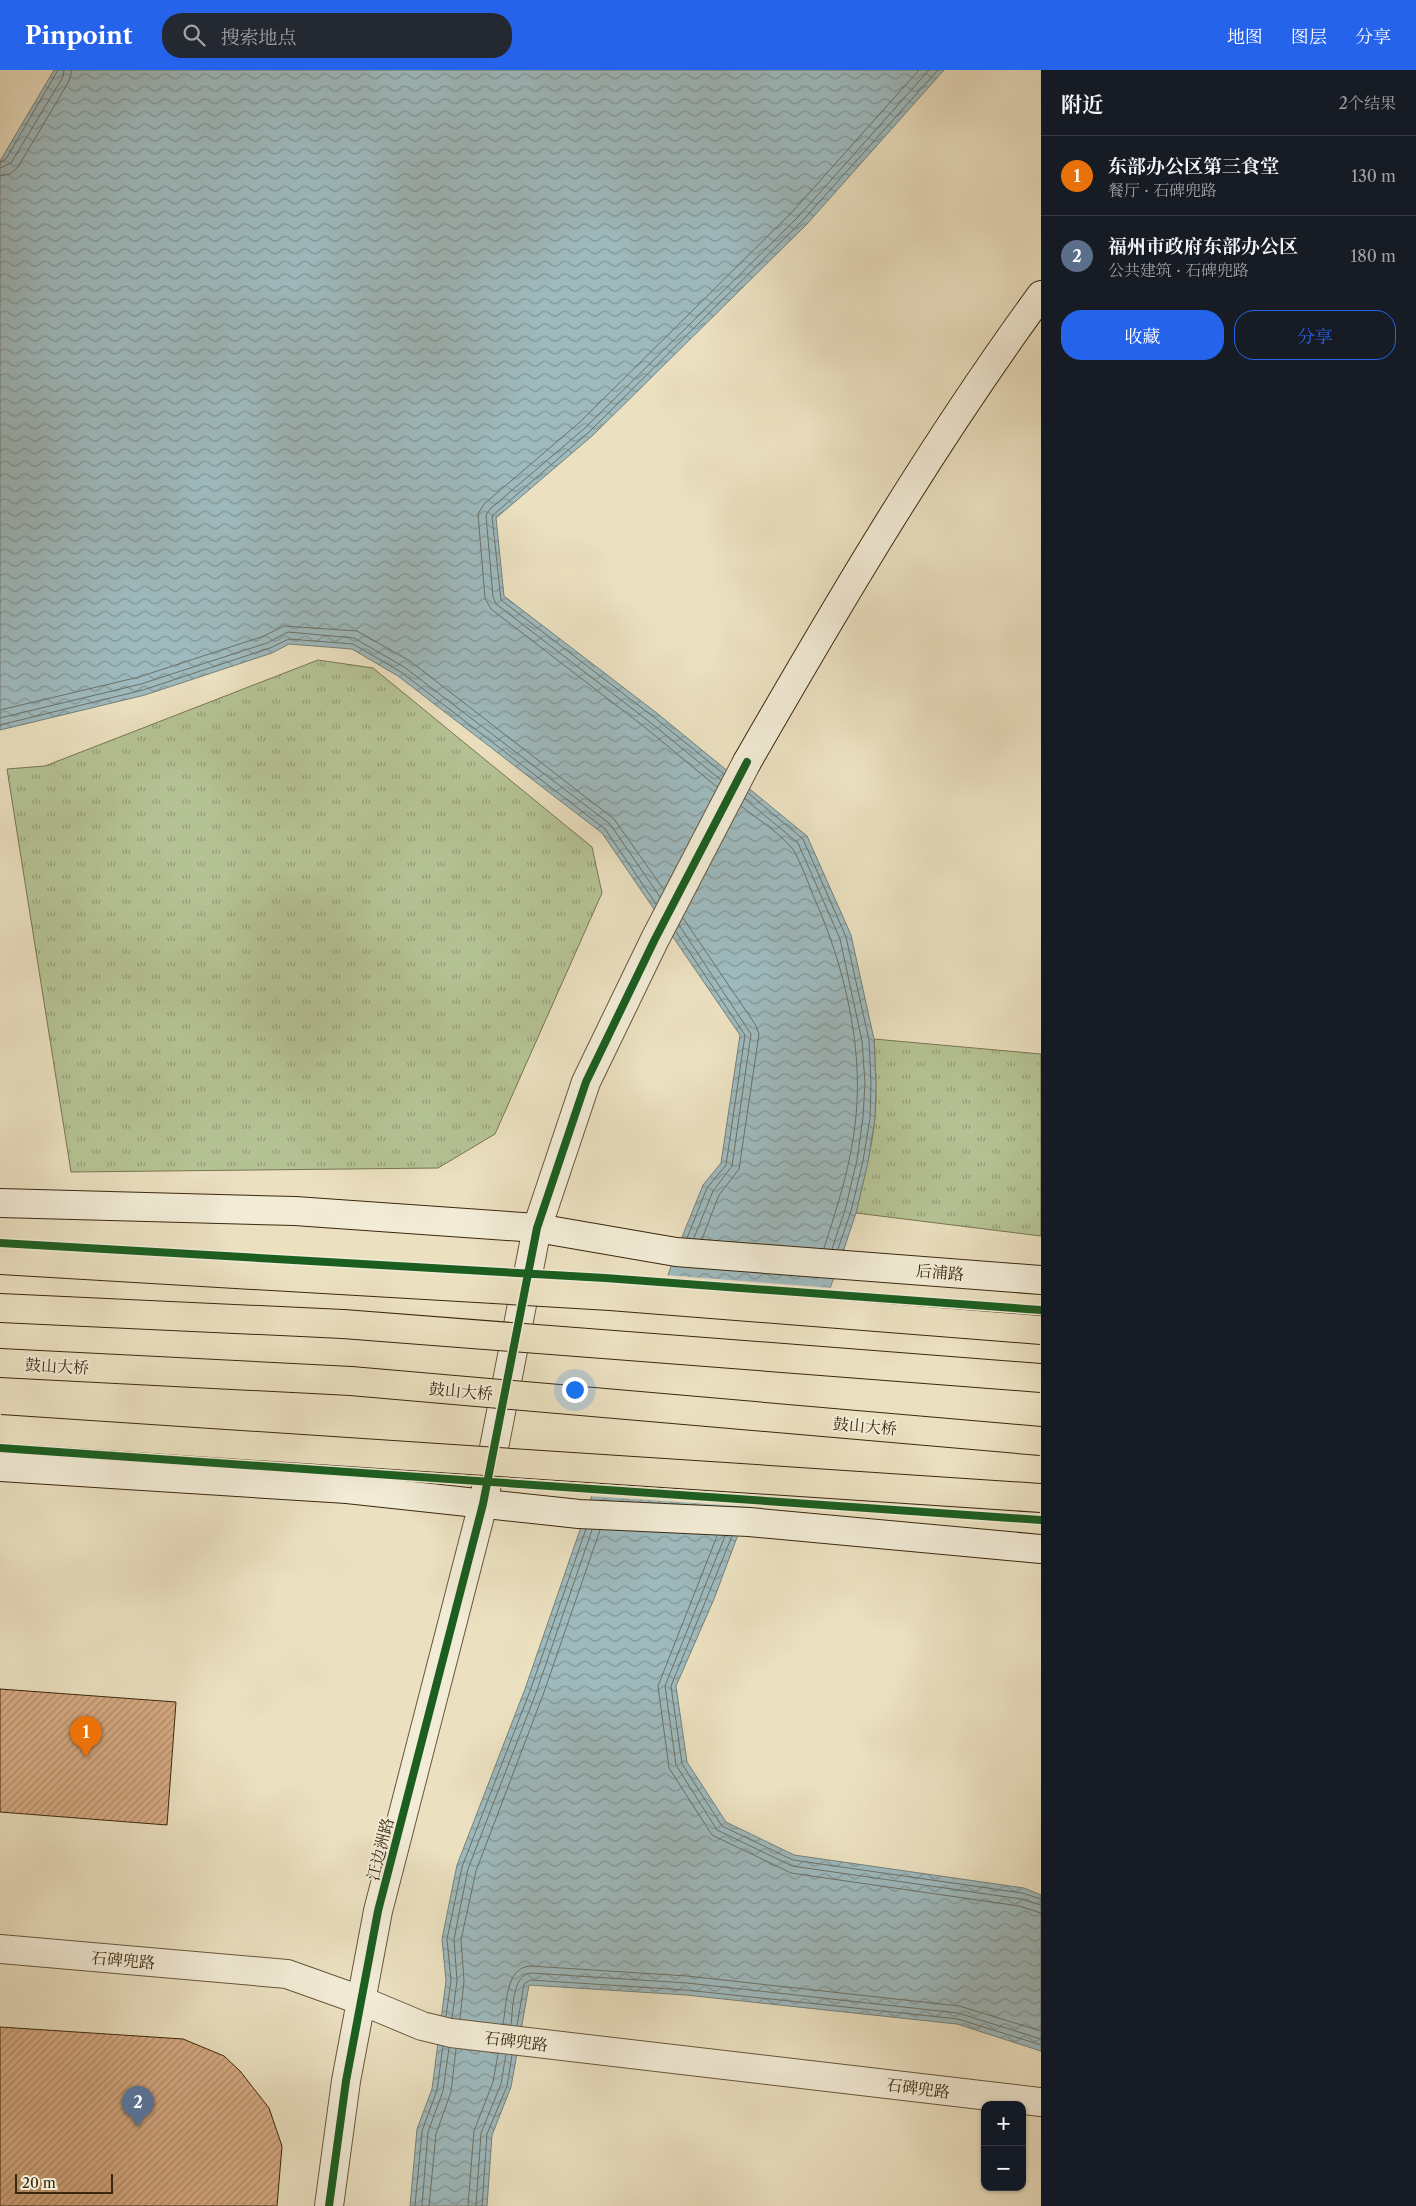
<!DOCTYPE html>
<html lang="zh">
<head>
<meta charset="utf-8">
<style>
	body { margin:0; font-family:"Libre Caslon Text","Noto Serif SC",serif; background:#242831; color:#f1f3f6 }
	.controls { position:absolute; right:15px; bottom:15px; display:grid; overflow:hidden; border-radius:10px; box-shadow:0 1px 4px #0004 }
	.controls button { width:45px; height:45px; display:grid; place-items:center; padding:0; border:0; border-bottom:1px solid #363941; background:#171b24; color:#f1f3f6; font:25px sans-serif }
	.scale { position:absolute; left:15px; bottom:12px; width:98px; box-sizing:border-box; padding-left:5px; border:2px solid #3a280d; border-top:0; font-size:14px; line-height:18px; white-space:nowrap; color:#3a280d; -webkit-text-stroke:4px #f2ebd6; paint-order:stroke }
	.you { position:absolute; left:574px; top:1319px; width:18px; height:18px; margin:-12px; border:4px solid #fff; border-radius:50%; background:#1a73e8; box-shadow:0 0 0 8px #1a73e833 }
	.badge { display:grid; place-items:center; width:32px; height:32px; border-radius:50%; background:#2563eb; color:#fff; font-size:16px; font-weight:700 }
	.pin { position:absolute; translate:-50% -41px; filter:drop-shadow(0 1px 2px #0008) }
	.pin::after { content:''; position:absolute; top:26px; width:18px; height:15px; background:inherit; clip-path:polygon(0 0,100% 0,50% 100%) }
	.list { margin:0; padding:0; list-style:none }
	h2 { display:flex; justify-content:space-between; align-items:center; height:65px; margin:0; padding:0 20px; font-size:21px }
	h2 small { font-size:16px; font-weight:400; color:#9ea1a6 }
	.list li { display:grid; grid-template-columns:32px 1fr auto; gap:15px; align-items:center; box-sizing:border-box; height:80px; padding:0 20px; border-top:1px solid #363941 }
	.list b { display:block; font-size:19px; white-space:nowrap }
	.list p { margin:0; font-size:16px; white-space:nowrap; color:#9ea1a6 }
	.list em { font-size:16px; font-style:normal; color:#9ea1a6 }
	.actions { display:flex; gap:10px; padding:15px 20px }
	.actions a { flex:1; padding:11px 0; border:1px solid #2563eb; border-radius:20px; text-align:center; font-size:18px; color:#2563eb }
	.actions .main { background:#2563eb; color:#fff }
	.icon { flex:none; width:28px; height:28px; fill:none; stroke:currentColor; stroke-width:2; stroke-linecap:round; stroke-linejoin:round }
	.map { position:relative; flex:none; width:1041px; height:2136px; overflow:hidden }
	header { display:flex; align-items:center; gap:30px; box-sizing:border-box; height:70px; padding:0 25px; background:#2563eb; color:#fff }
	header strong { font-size:24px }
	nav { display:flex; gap:28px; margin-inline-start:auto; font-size:18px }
	.search { width:350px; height:45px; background:#242831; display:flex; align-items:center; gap:12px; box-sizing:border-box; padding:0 18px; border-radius:20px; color:#9ea1a6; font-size:19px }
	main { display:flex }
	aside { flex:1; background:#171b24 }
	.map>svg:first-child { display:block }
</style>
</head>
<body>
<header>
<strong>Pinpoint</strong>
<div class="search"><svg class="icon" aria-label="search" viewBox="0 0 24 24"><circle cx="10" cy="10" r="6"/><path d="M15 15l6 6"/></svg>搜索地点</div>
<nav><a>地图</a><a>图层</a><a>分享</a></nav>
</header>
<main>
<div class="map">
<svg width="1041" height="2136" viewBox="0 0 1041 2136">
	<defs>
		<pattern id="park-tufts" width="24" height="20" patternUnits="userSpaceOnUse" patternTransform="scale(1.25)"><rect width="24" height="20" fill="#b5c394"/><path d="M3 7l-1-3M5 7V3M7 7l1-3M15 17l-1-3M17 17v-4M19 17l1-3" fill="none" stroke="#949e77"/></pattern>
		<pattern id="water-waves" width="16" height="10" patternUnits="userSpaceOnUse" patternTransform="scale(1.25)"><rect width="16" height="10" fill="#9ebabe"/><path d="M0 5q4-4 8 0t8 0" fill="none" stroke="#829799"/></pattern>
		<pattern id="building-hatch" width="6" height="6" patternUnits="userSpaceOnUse" patternTransform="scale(1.25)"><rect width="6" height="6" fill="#d7ab84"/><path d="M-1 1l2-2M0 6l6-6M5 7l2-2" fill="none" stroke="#af8b6a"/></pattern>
	</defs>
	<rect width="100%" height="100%" fill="#ebe0c0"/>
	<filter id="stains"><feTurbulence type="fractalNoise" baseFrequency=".004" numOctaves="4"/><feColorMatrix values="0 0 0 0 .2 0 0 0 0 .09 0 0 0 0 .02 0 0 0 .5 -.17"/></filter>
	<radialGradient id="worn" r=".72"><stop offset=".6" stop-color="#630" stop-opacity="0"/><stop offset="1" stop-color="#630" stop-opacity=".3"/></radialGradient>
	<path fill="url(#park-tufts)" stroke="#787650" d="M318,590l55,8 219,179 10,46 -107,241 -57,34 -367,4 -64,-403 38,-3z
		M874,969l167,15v182l-185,-23c7,-32 16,-64 19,-96 2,-26 0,-52 -1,-78z"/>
	<path fill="url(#water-waves)" stroke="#768077" d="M54,0h890l-137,154 -215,212 -96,82 8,78 154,118 149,122 44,99 23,104 2,44 -1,35 -7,44 -12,51 -17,51 -125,335 -38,87 11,76 39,60 68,33 230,33 17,7v156l-84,-27 -271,-29 -157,-10 -18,102 -19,48 -5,71h-77l7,-77 15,-40 14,-108 -4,-42 15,-74 68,-176 151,-437 27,-67 18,-22 19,-128 -138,-202 -204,-157 -46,-27 -63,-5 -17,9 -127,42 -145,35v-569z"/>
	<path fill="#ebe0c0" d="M666,1205l167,13 -82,219 -162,-11z"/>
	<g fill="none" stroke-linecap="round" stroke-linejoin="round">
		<path stroke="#6c7166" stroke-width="1" d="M0,92l6,-3 52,-89
			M0,98l11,-5 52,-86 1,-7
			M0,106l10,-2 8,-7 51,-86 3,-11
			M0,640l139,-33 125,-41 20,-10 73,5 53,30 204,158 50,71
			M0,648l141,-34 126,-41 21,-11 66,6 50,29 206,157 50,73
			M0,655l143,-35 127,-42 19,-9 64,5 48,28 204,157 51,75
			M724,704l-69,-56 -154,-118 -9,-84 97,-84 214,-212 135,-150
			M721,710l-70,-57 -155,-119 -3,-7 -7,-82 4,-6 95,-81 214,-212 130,-146
			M717,717l-70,-58 -156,-120 -6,-11 -7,-84 6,-10 96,-82 213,-211 126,-141
			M748,723l55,46 43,98 23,103 2,43 -1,35 -7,43 -12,50 -13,38
			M745,729l53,44 42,96 22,102 3,42 -2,34 -6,43 -12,50 -13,39
			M741,736c16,13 36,25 50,41 8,9 19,42 25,55 28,64 47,144 40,214 -4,45 -18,89 -32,132
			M683,848l72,106 4,10 -20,135 -20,26 -17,44
			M679,855l72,109 -19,132 -19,25 -19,47
			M676,862l69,103 -19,130 -19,23 -20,50
			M717,1466l-59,150 11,82 43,67 79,38 228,33 22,7
			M725,1466l-60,150 11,79 41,65 75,36 229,33 20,6
			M732,1466l-61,150 11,78 40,62 71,34 229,33 19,6
			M446,1946l5,-35 -4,-42 15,-72 68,-176 56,-162
			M452,1948l5,-37 -3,-42 14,-70 68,-176 56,-163
			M460,1949l4,-38 -3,-41 15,-69 67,-176 57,-165
			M503,1954c4,-20 2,-56 27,-58l157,10 272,30 82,25
			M511,1955c2,-15 1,-49 19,-52l157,10 271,30 83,26
			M517,1956l7,-42 6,-4 156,10 272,29 83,26
			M415,2136l7,-75 15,-41 6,-44
			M422,2136l6,-74 15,-41 6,-43
			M429,2136l7,-72 15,-42 5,-43
			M468,2136l6,-75 19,-49 5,-28
			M476,2136l5,-73 20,-49 5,-30
			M482,2136l5,-72 20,-48 5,-31"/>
	</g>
	<path fill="url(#building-hatch)" stroke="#3a280d" d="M0,1619l176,13 -9,123 -167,-13z
		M0,1957l183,12 41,17 16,15 29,37 13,38 -5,60h-277z"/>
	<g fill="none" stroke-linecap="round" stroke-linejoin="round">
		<defs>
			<path id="tertiary" d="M0,1879l287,25 73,26 62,26 29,7 590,69
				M329,2136l17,-125 32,-170 105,-407 54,-276 49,-146 69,-143 92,-177"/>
			<path id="secondary" d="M747,692c92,-160 185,-318 294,-467
				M0,1133l295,8 242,17 139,24 365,28
				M0,1397l347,22 232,25 170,8 292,27"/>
			<path id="trunk" d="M0,1238l343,16
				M0,1293l351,18"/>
		</defs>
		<use href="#tertiary" stroke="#66563a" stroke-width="30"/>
		<use href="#secondary" stroke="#3a280d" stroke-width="30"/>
		<use href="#trunk" stroke="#3a280d" stroke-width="30"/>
		<use href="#tertiary" stroke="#f2ebd6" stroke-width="28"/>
		<use href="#secondary" stroke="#f2ebd6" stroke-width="28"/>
		<use href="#trunk" stroke="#ebe0c0" stroke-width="28"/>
		<defs>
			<path id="trunk-bridge" d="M0,1190l610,36 431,34
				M343,1254l698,54
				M351,1311l690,60
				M0,1359l1041,69"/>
		</defs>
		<use href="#trunk-bridge" stroke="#3a280d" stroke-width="30" stroke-linecap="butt"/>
		<use href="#trunk-bridge" stroke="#ebe0c0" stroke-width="28"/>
		<defs>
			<path id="cycleway" d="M0,1173l605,35 436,32
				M0,1378l1041,72
				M329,2136l17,-125 32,-170 105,-407 54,-276 49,-146 69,-143 92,-177"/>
		</defs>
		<use href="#cycleway" stroke="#f2ebd6" stroke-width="11"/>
		<use href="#cycleway" stroke="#1b5e20" stroke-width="8"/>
	</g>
	<g text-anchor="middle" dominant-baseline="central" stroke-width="4" stroke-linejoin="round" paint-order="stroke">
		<g font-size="16" fill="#3a280d" stroke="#f2ebd6">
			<text transform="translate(940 1202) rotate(5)">后浦路</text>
			<text transform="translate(57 1296) rotate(3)">鼓山大桥</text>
			<text transform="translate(461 1321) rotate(5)">鼓山大桥</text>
			<text transform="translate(865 1356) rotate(5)">鼓山大桥</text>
			<text transform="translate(380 1779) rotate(-76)">江边洲路</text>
			<text transform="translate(123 1890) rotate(5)">石碑兜路</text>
			<text transform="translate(516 1971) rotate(7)">石碑兜路</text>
			<text transform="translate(918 2018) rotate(7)">石碑兜路</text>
		</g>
	</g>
	<rect width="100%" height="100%" filter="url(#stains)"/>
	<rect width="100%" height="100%" fill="url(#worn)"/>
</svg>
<div class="controls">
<button>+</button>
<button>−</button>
</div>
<div class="scale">20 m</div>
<div class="you"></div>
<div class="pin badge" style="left:86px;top:1687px;background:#e8710a">1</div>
<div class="pin badge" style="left:138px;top:2057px;background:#5c6f8a">2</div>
</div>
<aside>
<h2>附近<small>2个结果</small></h2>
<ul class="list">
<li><span class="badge" style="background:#e8710a">1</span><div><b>东部办公区第三食堂</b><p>餐厅 · 石碑兜路</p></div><em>130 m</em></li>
<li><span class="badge" style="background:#5c6f8a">2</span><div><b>福州市政府东部办公区</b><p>公共建筑 · 石碑兜路</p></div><em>180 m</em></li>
</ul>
<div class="actions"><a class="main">收藏</a><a>分享</a></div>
</aside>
</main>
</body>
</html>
